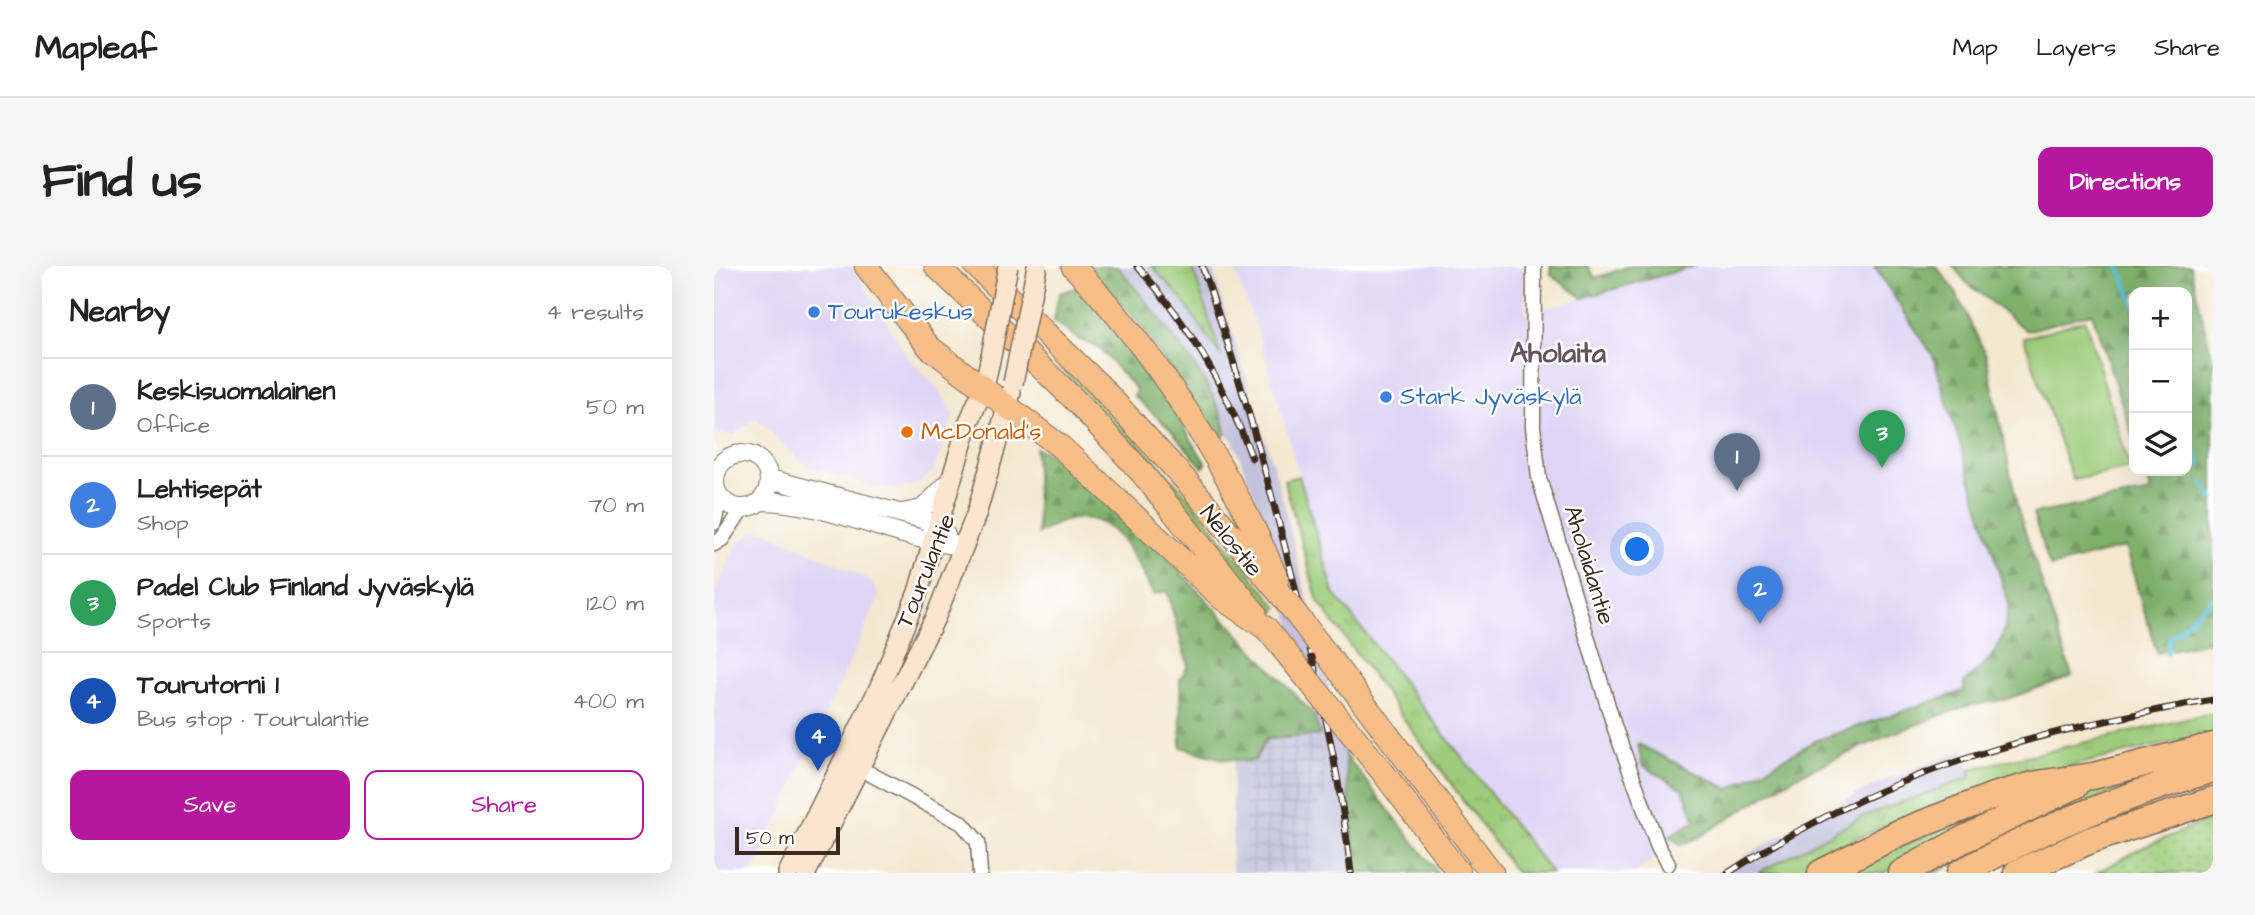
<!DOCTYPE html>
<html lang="en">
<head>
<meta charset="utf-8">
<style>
	body { margin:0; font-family:"Architects Daughter",sans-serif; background:#f6f6f6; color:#222 }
	.controls { position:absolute; right:21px; top:21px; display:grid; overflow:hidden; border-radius:14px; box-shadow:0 7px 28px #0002 }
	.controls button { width:63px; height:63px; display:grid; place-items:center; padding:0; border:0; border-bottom:2px solid #e0e0e0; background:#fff; color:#222; font:35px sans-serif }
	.scale { position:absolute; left:21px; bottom:18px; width:105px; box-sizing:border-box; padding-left:7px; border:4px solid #3b2a1e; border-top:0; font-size:19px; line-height:24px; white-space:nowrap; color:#3b2a1e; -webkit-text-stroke:5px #fff; paint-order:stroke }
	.you { position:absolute; left:924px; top:284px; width:24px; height:24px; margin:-18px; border:5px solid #fff; border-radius:50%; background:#1a73e8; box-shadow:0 0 0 10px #1a73e833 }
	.badge { display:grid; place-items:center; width:46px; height:46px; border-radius:50%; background:#b5179e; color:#fff; font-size:23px; font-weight:700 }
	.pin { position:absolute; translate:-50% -58px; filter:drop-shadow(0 2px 4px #0008) }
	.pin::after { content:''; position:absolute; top:37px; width:24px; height:21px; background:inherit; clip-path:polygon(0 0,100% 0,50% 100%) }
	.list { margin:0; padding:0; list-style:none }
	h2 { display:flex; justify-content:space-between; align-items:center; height:91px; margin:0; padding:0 28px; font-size:30px }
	h2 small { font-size:23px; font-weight:400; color:#767676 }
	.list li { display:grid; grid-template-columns:46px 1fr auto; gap:21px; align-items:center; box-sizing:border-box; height:98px; padding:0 28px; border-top:2px solid #e0e0e0 }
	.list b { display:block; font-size:26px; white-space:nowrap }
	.list p { margin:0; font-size:23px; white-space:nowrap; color:#767676 }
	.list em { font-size:23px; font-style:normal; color:#767676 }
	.actions { display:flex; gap:14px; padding:21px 28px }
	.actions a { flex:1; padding:16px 0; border:2px solid #b5179e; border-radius:14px; text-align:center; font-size:24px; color:#b5179e }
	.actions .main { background:#b5179e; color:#fff }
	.icon { flex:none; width:38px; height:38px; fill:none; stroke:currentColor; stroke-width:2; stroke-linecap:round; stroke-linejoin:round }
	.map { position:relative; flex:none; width:1499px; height:607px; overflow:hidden; border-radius:14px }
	header { display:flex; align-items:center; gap:42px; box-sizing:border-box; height:98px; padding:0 35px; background:#fff; border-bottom:2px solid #e0e0e0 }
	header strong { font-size:33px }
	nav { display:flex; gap:38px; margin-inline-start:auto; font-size:24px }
	.intro { display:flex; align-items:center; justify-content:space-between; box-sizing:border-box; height:168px; padding:0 42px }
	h1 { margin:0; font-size:49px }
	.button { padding:18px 32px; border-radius:14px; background:#b5179e; color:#fff; font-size:24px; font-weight:700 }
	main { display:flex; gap:42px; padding:0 42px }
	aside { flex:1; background:#fff; border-radius:14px; box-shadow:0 7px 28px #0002 }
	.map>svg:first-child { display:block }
</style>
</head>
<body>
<header>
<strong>Mapleaf</strong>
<nav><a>Map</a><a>Layers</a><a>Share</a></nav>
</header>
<div class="intro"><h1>Find us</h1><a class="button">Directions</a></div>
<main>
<aside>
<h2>Nearby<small>4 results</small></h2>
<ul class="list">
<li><span class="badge" style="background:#5c6f8a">1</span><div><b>Keskisuomalainen</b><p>Office</p></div><em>50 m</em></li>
<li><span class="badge" style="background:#3f7fe0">2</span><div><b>Lehtisepät</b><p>Shop</p></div><em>70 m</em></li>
<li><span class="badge" style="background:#2e9e5b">3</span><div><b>Padel Club Finland Jyväskylä</b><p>Sports</p></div><em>120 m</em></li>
<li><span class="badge" style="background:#1a4fb4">4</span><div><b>Tourutorni 1</b><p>Bus stop · Tourulantie</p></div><em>400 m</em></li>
</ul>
<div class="actions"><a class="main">Save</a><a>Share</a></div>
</aside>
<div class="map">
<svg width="1499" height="607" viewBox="0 0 1499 607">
	<defs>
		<pattern id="industrial-grid" width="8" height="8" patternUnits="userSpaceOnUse" patternTransform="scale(1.75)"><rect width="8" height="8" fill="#c3c1db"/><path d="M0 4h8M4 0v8" fill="none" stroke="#a8a6bc"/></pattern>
		<pattern id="grass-tufts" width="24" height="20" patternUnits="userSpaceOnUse" patternTransform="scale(1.75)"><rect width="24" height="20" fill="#9dcc7a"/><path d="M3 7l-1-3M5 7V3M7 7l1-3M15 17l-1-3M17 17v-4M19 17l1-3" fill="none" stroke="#88af69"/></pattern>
		<pattern id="forest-firs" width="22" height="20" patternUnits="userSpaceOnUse" patternTransform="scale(1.75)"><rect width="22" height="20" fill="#7eb06a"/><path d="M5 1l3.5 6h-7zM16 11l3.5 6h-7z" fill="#688f57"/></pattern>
		<pattern id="park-dots" width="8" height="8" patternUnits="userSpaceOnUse" patternTransform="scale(1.75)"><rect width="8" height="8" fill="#9dcc7a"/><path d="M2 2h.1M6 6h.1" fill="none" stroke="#88af69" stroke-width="1.8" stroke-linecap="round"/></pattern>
	</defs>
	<rect width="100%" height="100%" fill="#fff"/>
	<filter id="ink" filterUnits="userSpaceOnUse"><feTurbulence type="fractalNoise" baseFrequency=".0143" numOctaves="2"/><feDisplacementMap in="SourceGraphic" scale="14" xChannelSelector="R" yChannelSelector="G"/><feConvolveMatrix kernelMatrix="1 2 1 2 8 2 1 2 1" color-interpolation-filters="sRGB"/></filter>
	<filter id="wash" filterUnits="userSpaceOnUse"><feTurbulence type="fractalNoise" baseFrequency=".00686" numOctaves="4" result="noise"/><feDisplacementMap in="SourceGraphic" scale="28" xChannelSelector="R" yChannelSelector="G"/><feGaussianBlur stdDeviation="1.57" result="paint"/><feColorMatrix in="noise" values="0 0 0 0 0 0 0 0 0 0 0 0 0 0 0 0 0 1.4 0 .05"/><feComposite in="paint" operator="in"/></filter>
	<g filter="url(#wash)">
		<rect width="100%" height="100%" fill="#f3e7cf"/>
		<path fill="#ded5f5" d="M0,0h138l56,92 28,28 18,28 -21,58 -16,12 -18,5 -21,-2 -71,-20 -50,-49 -23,17 -20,-3z
			M519,0h291l1,48 170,-48h201l60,86 82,322 -235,94 -90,48 -79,57h-82l-218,-280 -77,-264z
			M42,264l12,2 100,47 12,16 -127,278h-39v-280l24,-50z"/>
		<path fill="url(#industrial-grid)" d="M606,469l7,55 -14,32 2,51h-71l1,-111 10,-2 11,-21z"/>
		<path fill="#c3c1db" d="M403,0h35l30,33 10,-33h19l68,218 66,270 11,119h-41l-2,-51 14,-32 -7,-55 -61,-228 -26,-67 -7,-6 -26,-57 -34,-50z
			M1250,484l7,27 -109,40 -104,56h-42l102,-59 58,-30z
			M531,496l-1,111h-12l1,-110z"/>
		<path fill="url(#grass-tufts)" stroke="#6c7b4c" stroke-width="2" d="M438,0h40l29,90 -39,-57z
			M336,82l133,143 95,117 -4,4 -95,-117 -131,-141z
			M585,210l35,117 218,280h-36l-198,-272 -34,-121z
			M1499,447v20l-219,51 -85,31 -82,37 -31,21h-38l104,-56 109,-40 -2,-8z
			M1499,486l-212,86 -65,35h-23l150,-72 66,-25z
			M1318,526l-148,81h-48z"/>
		<path fill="url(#forest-firs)" stroke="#5c6d44" stroke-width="2" d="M374,0l30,1c30,38 103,120 108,167l-12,7 -70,-111z
			M836,0h38l7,12 34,-12h66l-112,32 -32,-23z
			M1160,0h62l19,25 31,64 32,155 54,166 -65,23 -40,7 -76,28 -94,42 -98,61 -19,8 -10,-9 25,-16 -12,-31 -41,-24 -4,-21 91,45 88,-49 147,-49v-9c32,-26 39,-35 45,-77l-76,-249z
			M1239,0h237l23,96v279l-56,12 -32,-106 -75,20 -17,-53 118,-22 -7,-21h43v-179h-53v149l-42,-128 -65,18 -60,-48z
			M366,21c49,54 89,114 126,177l-3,4 -32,-38 -37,-34 2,-7 -37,-41 -21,-9 -24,-18 5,-28z
			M321,182l22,9 116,107 141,151 6,20 -54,4 -11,21c-26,4 -49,-6 -74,-13l-1,-68 8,-13 -21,-75 -14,3c-26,-53 -50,-102 -115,-60z
			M631,488l93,119h-82z"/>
		<path fill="url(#park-dots)" stroke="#6c7b4c" stroke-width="2" d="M1499,552v55h-117l48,-26z"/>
		<path fill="#9dcc7a" stroke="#6c7b4c" stroke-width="2" d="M1371,54l45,148 -57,12 -49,-142z"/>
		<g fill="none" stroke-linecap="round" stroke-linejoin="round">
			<path stroke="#5abfd8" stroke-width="4.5" d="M1405,0l15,38
				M1473,165l14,34
				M1489,217l10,16
				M1453,388l2,-15 44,-41"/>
		</g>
	</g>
	<g filter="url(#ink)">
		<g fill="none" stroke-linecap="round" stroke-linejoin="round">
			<defs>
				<path id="minor" d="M820,0l-1,161 6,51 76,251 43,117 10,18
					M0,257l6,-26
					M0,278l8,-5 20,-30
					M147,503l101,54 16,19 2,31"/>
				<path id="tertiary" d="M1 215a27 27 0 1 1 54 0a27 27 0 1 1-54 0Z
					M56,213l156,41 20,15
					M47,235c70,1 134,39 203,45
					M188,247l20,-4 29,-29"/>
				<path id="secondary" d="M74,607l92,-187 38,-94 50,-168 16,-37 7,-31
					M92,607l130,-257 40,-101 35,-122"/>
				<path id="trunk" d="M152,0l63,81 133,101 161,151 44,30
					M222,0l144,139 62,68 113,140
					M262,0l123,119 90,99 97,117
					M359,0c83,86 157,203 204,313
					M605,378l173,229
					M671,509l74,98"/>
				<path id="motorway" d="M1107,607l78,-40 94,-37 44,-12 56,-8 120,-30
					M1188,607l60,-33 114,-55
					M1246,607c80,-44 166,-78 253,-104
					M1303,607l74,-33 122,-40"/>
			</defs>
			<use href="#minor" stroke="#7b6c5c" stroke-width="17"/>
			<use href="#tertiary" stroke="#7b6c5c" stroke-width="20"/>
			<use href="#secondary" stroke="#7b6c5c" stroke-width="22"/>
			<use href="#trunk" stroke="#7b6c5c" stroke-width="25"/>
			<use href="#motorway" stroke="#7b6c5c" stroke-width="29"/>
			<use href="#minor" stroke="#fff" stroke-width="14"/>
			<use href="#tertiary" stroke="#fff" stroke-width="18"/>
			<use href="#secondary" stroke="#fce5cf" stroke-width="19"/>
			<use href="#trunk" stroke="#f7be87" stroke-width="23"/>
			<use href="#motorway" stroke="#f7be87" stroke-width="26"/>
			<defs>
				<path id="rail" d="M423,0c52,57 88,120 115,192
					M488,0c39,112 70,226 98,342 22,88 41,174 51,265
					M1014,607c155,-101 305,-142 485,-173"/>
			</defs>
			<use href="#rail" stroke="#3b2a1e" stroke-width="7"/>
			<use href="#rail" stroke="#fff" stroke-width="4.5" stroke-dasharray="13" stroke-linecap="butt"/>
			<defs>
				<path id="secondary-bridge" d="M277,90l17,-90
					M299,117l24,-117"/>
				<path id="trunk-bridge" d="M572,335l33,43
					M553,363l118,146"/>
			</defs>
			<use href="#secondary-bridge" stroke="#7b6c5c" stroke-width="22" stroke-linecap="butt"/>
			<use href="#trunk-bridge" stroke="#7b6c5c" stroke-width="25" stroke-linecap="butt"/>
			<use href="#secondary-bridge" stroke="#fce5cf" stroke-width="19"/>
			<use href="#trunk-bridge" stroke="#f7be87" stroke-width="23"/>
		</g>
	</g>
	<g fill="#3f7fe0" stroke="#fff" stroke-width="2.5">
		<circle cx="100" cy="46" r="7"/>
		<circle cx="672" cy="131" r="7"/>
	</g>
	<circle fill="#e8710a" stroke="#fff" stroke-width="2.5" cx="193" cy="166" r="7"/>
	<g text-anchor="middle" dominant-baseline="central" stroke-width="5" stroke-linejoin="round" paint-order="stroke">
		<g font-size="24" fill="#366cbe" stroke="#fff" text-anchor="start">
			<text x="114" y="46">Tourukeskus</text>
			<text x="686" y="131">Stark Jyväskylä</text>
		</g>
		<g font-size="24" fill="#c56008" stroke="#fff" text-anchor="start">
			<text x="207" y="166">McDonald's</text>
		</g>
		<g font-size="24" fill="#3b2a1e" stroke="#fff">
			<text transform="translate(517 275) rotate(51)">Nelostie</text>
			<text transform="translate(875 299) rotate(73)">Aholaidantie</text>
			<text transform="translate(212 305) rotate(-68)">Tourulantie</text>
		</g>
		<g font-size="28" font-weight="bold" fill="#66525e" stroke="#fff">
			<text x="844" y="87">Aholaita</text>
		</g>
	</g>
</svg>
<div class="controls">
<button>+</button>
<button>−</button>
<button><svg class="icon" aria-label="layers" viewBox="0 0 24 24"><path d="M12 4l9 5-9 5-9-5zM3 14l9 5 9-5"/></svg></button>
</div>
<div class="scale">50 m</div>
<div class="you"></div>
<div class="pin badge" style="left:1023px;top:225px;background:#5c6f8a">1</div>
<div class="pin badge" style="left:1046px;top:358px;background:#3f7fe0">2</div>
<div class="pin badge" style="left:1168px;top:202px;background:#2e9e5b">3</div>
<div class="pin badge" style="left:104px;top:505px;background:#1a4fb4">4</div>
</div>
</main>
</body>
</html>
